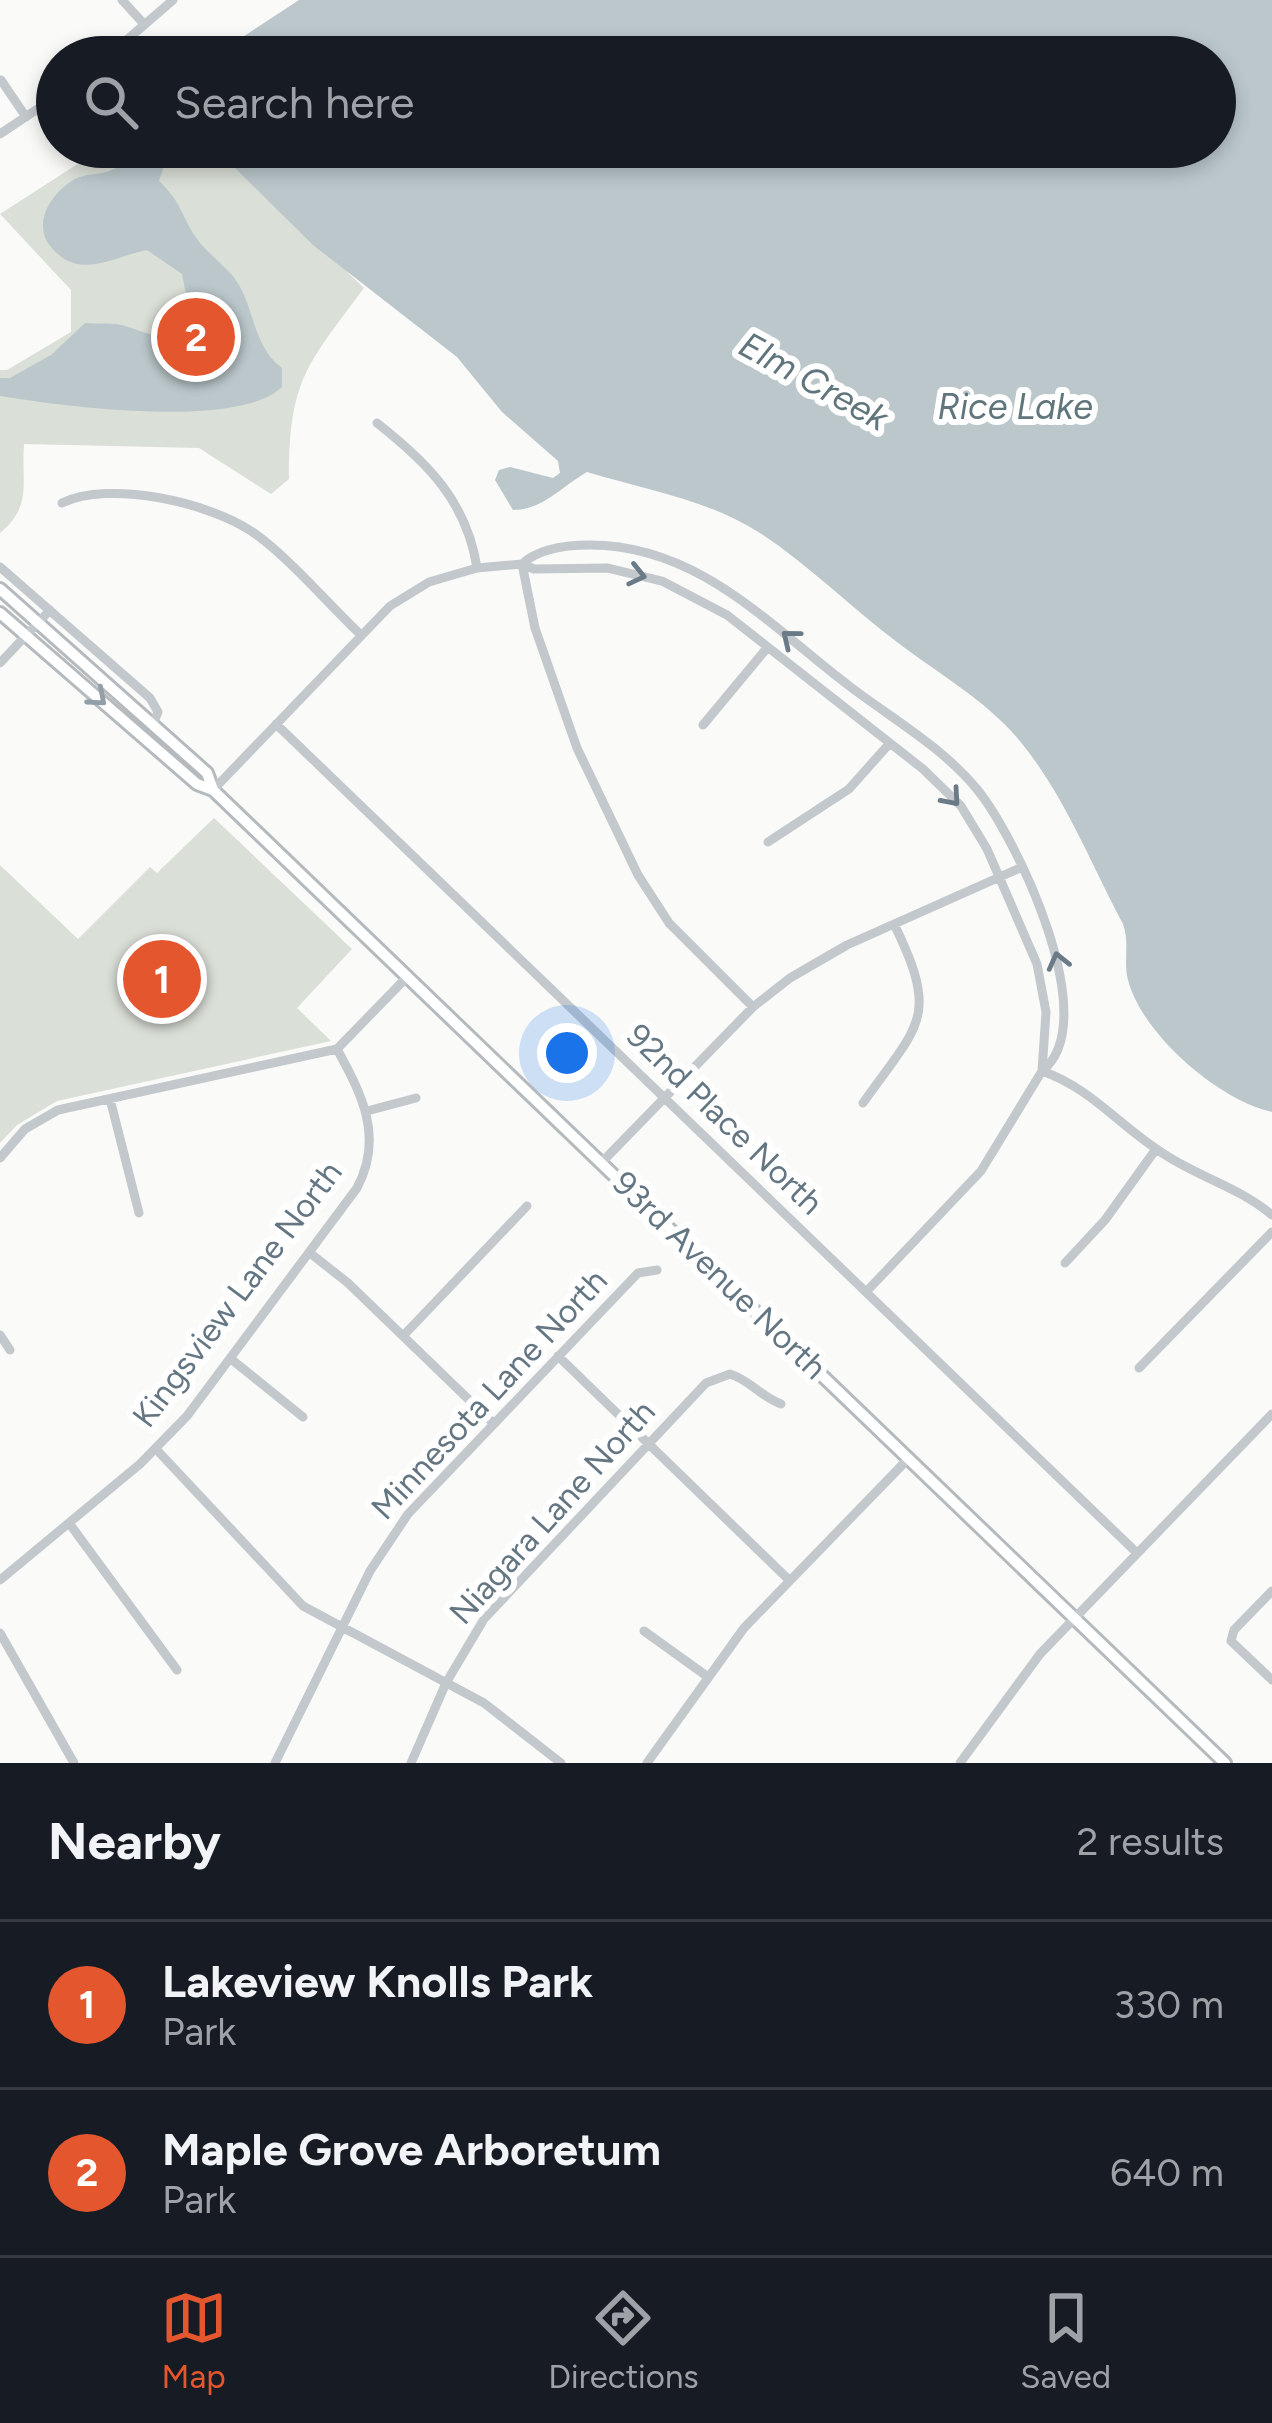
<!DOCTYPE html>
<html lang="en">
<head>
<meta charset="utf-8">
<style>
	body { margin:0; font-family:Figtree,sans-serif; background:#242831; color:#f1f3f6 }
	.you { position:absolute; left:567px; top:1053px; width:42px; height:42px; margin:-30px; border:9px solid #fff; border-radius:50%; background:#1a73e8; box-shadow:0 0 0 18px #1a73e833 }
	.badge { display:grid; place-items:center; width:78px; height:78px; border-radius:50%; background:#e4572e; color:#fff; font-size:39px; font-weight:700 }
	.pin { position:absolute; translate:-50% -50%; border:6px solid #fff; box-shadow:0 3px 12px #0006 }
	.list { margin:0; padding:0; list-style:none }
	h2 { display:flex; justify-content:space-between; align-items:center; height:156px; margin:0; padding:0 48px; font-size:51px }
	h2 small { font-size:39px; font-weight:400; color:#9ea1a6 }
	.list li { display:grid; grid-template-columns:78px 1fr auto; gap:36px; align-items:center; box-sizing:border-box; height:168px; padding:0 48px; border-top:3px solid #363941 }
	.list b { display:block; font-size:45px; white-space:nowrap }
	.list p { margin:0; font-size:39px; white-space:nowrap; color:#9ea1a6 }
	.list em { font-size:39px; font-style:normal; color:#9ea1a6 }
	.icon { flex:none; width:66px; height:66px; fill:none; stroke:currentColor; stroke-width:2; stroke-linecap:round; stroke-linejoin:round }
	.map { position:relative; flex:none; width:1272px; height:1763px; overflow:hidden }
	.search { position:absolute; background:#171b24; box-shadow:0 6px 18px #0003; left:36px; right:36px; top:36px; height:132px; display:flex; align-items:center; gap:30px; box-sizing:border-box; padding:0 42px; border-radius:66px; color:#9ea1a6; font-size:45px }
	.sheet { height:492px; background:#171b24 }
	nav { display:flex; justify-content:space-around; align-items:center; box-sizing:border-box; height:168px; border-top:3px solid #363941; background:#171b24; font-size:33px; color:#9ea1a6 }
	nav a { display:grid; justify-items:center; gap:6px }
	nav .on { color:#e4572e }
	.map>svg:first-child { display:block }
</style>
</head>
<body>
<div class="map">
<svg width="1272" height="1763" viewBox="0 0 1272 1763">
	<rect width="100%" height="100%" fill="#fafaf8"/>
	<path fill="#dadfd7" d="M104,147h114l146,141c-57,77 -75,91 -75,191l-18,15 -72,-46 -175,-4c-3,38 9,62 -24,89v-163h7l64,-38v-42l-71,-76z
		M214,818l138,131 -55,59 34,33 -274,60 -40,24 -17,18v-278l78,74 72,-72 7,6z"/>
	<path fill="#bbc7cb" d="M299,0h973v1112c-54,-12 -130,-78 -144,-132 -5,-19 2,-36 -5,-56 -33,-62 -59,-130 -104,-184 -33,-40 -82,-67 -122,-98 -47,-35 -88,-77 -137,-109 -53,-34 -114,-43 -173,-61 -25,14 -44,38 -74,38l-18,-30 4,-10 11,-3 43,11 7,-5 -2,-12 -56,-49 -45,-55 -144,-112 -78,-77 -25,-12 -45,7 -6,18c23,22 21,32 36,55 12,19 34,31 44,49 16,29 16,63 43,83v19c-44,43 -221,19 -282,9v-18h10l41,-23 34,-32c10,1 21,0 31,1 29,5 53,27 75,-5l-9,-45 -35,-24c-35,7 -68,31 -96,-3 -20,-24 1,-56 26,-69 12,-5 26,-3 37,-9 9,-5 13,-14 18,-22h1083v-90h-1003z"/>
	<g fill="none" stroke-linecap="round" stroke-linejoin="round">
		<defs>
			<path id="major" d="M0,589l207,184 6,17
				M0,613l197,171 16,6 1012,973"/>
		</defs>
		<use href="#major" stroke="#b5babe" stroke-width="16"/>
		<path stroke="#c3c8cc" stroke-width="9" d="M122,0l22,24
			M107,57l66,-57
			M1,80l25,37
			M0,134l57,-38
			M377,423c51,40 90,79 100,145
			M62,503c48,-23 145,-1 189,28 36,24 77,73 110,104
			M522,564c17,-16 46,-19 68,-19 108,0 179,80 258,140 43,33 93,61 128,103 40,48 129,234 66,283l-61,100 -115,121
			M522,564l13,64 42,120 61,127 31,48 84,84
			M0,567l150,131 8,14 -5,12
			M0,663l50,-53
			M276,724l861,829
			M703,725l64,-77
			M213,790l177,-184 39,-24 48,-14 45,-4 12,5 74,-1 54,13 65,34 196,154 38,37 26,43 50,115 9,48 -4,59
			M768,842l81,-53 40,-45
			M1042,1071c48,17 75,52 116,79 36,26 80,36 114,65
			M110,1099l29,114
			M863,1103c56,-79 77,-85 31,-179
			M367,1111l49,-13
			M0,1158l25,-29 33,-19 279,-61 71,-73
			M602,1162l151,-155 37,-29 57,-33 173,-77
			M310,1253l38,30 145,140
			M1065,1263l40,-43 51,-71
			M0,1335l10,15
			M403,1336l124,-130
			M558,1356l231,224
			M231,1359l72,58
			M1139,1368l133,-136
			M156,1449l147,157 181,97 77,60
			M69,1523l108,147
			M0,1580l140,-116 47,-48 170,-228c27,-51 5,-93 -20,-139
			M1272,1591l-38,39 -3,11 41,39
			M644,1631l64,46
			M0,1633l74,130
			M275,1763l95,-192 38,-57 230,-241 19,-3
			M411,1763l35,-80 38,-64 222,-236 24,-9c20,6 31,23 51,30
			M647,1763l97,-135 165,-170
			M960,1763l80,-109 232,-240"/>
		<use href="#major" stroke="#fff" stroke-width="10"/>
	</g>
	<defs><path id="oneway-chevron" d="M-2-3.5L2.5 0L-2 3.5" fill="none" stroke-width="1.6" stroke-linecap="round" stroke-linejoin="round" transform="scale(3)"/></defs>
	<g stroke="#6a7a87">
		<use href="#oneway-chevron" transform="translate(637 575) rotate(13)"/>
		<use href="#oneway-chevron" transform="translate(790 638) rotate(-141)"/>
		<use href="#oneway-chevron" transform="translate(952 798) rotate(49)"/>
		<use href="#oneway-chevron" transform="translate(1058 961) rotate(-104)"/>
	</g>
	<use stroke="#939fa8" href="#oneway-chevron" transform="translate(98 698) rotate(41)"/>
	<g text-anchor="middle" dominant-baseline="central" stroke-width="12" stroke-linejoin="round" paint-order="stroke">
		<g font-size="33" fill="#657683" stroke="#fff">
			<text transform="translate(725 1119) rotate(44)">92nd Place North</text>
			<text transform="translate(720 1275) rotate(44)">93rd Avenue North</text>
			<text transform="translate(237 1294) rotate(-53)">Kingsview Lane North</text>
			<text transform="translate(489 1394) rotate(-47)">Minnesota Lane North</text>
			<text transform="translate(552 1512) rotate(-48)">Niagara Lane North</text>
		</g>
		<g font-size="36" font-style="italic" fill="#60757c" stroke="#fff">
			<text transform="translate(814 381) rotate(29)">Elm Creek</text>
			<text x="1015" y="406">Rice Lake</text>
		</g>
	</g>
</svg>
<div class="you"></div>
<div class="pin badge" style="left:162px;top:979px">1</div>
<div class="pin badge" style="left:196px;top:337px">2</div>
<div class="search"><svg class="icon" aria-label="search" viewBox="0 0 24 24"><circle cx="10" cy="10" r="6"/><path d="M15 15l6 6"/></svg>Search here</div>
</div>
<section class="sheet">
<h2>Nearby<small>2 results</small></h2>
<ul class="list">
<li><span class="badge">1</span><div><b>Lakeview Knolls Park</b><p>Park</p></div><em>330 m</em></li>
<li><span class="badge">2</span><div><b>Maple Grove Arboretum</b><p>Park</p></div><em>640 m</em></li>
</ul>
</section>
<nav>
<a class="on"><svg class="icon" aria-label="map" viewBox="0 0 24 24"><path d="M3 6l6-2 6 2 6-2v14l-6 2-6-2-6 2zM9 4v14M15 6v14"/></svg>Map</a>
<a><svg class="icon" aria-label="directions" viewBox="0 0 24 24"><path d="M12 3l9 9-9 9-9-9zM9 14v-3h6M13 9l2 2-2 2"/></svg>Directions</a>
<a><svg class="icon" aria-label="saved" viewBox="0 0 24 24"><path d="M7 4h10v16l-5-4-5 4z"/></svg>Saved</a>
</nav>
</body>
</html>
